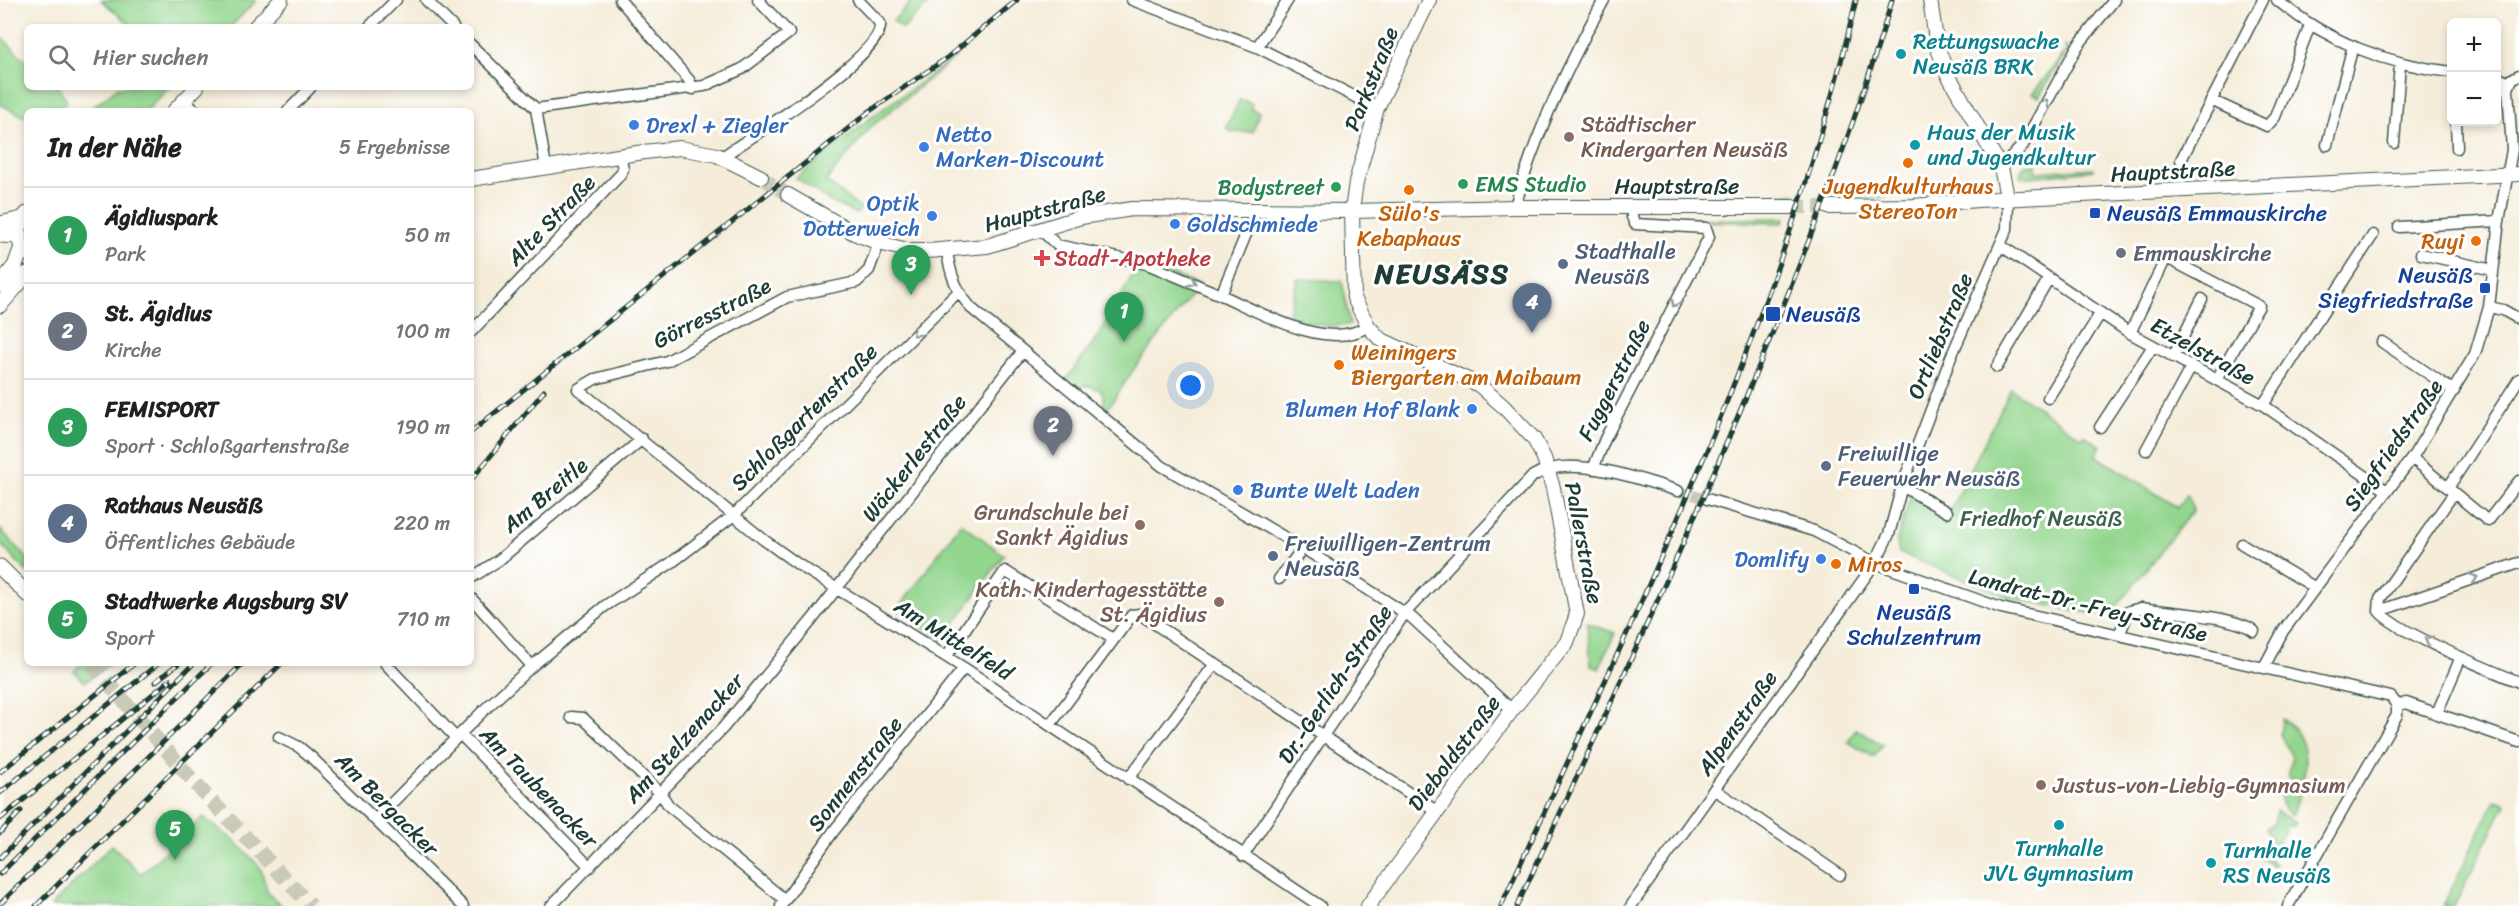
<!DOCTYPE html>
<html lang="de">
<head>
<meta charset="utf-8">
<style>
	body { margin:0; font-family:Sriracha,sans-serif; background:#f6f6f6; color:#202124 }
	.controls { position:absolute; right:18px; top:18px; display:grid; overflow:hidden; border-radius:9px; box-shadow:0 3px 9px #0003 }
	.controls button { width:54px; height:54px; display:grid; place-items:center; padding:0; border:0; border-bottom:2px solid #e0e0e0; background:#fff; color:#202124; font:30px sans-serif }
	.you { position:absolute; left:1191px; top:386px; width:21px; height:21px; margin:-15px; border:4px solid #fff; border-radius:50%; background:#1a73e8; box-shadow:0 0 0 9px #1a73e833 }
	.badge { display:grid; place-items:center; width:39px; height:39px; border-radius:50%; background:#d1495b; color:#fff; font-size:20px; font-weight:700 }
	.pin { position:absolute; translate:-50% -50px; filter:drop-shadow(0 2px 3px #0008) }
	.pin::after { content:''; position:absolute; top:32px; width:21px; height:18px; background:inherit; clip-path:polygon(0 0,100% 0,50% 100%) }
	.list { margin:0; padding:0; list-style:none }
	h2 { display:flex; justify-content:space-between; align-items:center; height:78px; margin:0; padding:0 24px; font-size:26px }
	h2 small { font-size:20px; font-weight:400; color:#757577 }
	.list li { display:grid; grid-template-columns:39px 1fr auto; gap:18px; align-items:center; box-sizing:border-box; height:96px; padding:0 24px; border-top:2px solid #e0e0e0 }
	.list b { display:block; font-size:22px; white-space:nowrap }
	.list p { margin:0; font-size:20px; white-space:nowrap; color:#757577 }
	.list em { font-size:20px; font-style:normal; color:#757577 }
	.icon { flex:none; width:33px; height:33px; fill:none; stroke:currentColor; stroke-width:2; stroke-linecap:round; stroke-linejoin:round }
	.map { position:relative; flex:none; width:2519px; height:906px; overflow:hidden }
	.search { position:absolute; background:#fff; box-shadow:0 3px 9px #0003; left:24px; top:24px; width:450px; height:66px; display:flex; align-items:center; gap:15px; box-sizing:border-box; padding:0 21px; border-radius:9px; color:#757577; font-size:22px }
	.panel { position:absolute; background:#fff; box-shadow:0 3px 9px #0003; left:24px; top:108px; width:450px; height:558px; border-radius:9px }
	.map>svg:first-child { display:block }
</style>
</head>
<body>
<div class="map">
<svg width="2519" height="906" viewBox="0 0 2519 906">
	<rect width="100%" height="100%" fill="#fff"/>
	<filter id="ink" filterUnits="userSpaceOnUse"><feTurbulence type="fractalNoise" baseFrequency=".0167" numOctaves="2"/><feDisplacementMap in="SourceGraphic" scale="12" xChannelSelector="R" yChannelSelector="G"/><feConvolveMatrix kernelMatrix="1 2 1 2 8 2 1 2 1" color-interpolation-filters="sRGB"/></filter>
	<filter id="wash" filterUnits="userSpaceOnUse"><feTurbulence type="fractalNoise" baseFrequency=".008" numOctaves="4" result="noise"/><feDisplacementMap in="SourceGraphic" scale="24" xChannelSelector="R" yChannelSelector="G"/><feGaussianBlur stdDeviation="1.35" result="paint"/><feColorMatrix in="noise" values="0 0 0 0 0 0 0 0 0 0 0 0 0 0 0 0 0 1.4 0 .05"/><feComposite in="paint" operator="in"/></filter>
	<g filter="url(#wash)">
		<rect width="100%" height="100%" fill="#f5edda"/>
		<path fill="#93d68e" stroke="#598a61" stroke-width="1.5" d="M101,0h156l-27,27h-97z
			M913,0h19l-29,29 -10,-8z
			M0,36c12,8 14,18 27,24v27h31l9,14 -10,10h-30v5h-4l-23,-12z
			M2064,45l4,4 -29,48 -7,-3 35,-44z
			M957,56l-86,71 -45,54 35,28 -5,5 -25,-12 -35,-24 77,-62z
			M118,87h52l-24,24h-58z
			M1240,99l12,5 -1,5 8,4 -6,19h-21l-6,-4z
			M2036,164v8l57,-4v2l-72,8v-7l4,-6z
			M1842,191l58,3 -20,4h-44z
			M1794,194l-1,7h-60l3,-2z
			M1785,218l-2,5 -137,-3z
			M1140,262l59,23 -63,81 -34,51 2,-18 -3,-9 -15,-5 -16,6 -8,-6 38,-52z
			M1297,279l45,2 8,44 -23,1 -39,-9z
			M2011,389l71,49 2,-3 17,11 -6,9 82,52 10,-13 6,16 -76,96 -17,8 -25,-3 -67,-14 -109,-44 -2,-12 14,-46 36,22z
			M961,523l43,32 -62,86 -44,-32z
			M0,529l27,29v14l-27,-28z
			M1587,623l28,10 -16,36 -8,-4z
			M82,663h29l-26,19 -11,-11z
			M2282,719c23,15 26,36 21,62l-15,-3 4,-21 -12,-23z
			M1856,729l27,16 -9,12 -26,-15z
			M2287,783l15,4 -10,29c-10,-6 -15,-18 -12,-29z
			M2495,800l11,4 -52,102h-11z
			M2276,811l19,12 -3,4 -4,-2 -20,34 7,5 -2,2 -13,-8 11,-17 -6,-13 9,-4z
			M203,817l32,24 25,26 8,26 14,13h-231l61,-61 29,29z"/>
	</g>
	<g filter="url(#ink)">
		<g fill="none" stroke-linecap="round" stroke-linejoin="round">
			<path stroke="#cacab9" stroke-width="10" stroke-dasharray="10 5" stroke-linecap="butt" d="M1678,491l29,8"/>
			<path stroke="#cacab9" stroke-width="14" stroke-dasharray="14 7" stroke-linecap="butt" d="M761,177l27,18
				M1793,207h35"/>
			<path stroke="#cacab9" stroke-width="15" stroke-dasharray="15 8" stroke-linecap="butt" d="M91,663l110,127 110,116"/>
			<defs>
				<path id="minor" d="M426,0l27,27
					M620,0l69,80 4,9
					M1132,0l125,47 120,61
					M2277,0c49,41 111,65 175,72
					M369,27l27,-27
					M471,45l65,64 168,-23 38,-17 47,-36 -31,-33
					M1257,47l31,-47
					M2496,77l14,6
					M184,101l12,10
					M2213,101l54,25 8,-9 35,-92
					M536,109l10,58
					M288,111l23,-24
					M2456,122l1,26
					M2394,143l6,-79
					M2327,145l26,-99
					M722,157c27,-19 164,-103 158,-134l-22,-23
					M2181,160l82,-160
					M2001,168l22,-23 54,-98 37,-47
					M1515,207c19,-72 53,-142 89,-207
					M1256,210l-35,85c39,17 107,58 147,31
					M2399,227l100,-6
					M1040,229l17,16 90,19 74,31
					M879,243l-10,27 -12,12 -70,15 -120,64 -72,18 -17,10 186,151 35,25 165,103 356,238
					M2000,245l130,88 133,72 124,86
					M947,251c3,23 9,39 24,57l191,158 141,82 108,69 101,93
					M2421,254l72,16
					M2489,307l14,3 16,9
					M471,332l149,-157 3,-6 -3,-14
					M2130,333l34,-71 5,-3 90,47 -42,73
					M2382,342l72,49
					M2173,357l29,-58
					M1997,367l52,-89
					M2048,398l52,-84
					M2263,405l110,-170
					M2100,427l53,-81
					M2146,450l45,-83
					M2412,458l76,63 31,-40
					M1593,469l12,-30 104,-202 -3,-9 -71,-4 -3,-7v-9
					M1902,486l45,26
					M2448,488l71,-109
					M1707,499l107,32 61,32 126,45 390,89 6,8v10l-109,191
					M2242,544l72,43
					M471,578l28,-18 143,-121
					M1279,579l24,-31
					M471,598l61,68
					M2379,611c17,21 111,59 140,71
					M2379,611l140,-48
					M2379,611l1,-12 74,-106
					M2119,635l10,-24 12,-3c25,4 95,8 113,23
					M946,657l59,-86 108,68
					M385,663l71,75
					M2264,667l19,-36 129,-173 63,-104 14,-47 10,-86 13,-71 -4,-61 4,-10 7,-4
					M2397,705l9,-2 113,39
					M2437,713l24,-56
					M571,717l12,1 78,76 8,12 116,94
					M1050,725l82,-110 8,-1 296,197
					M460,734l130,133
					M279,737l20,10 12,10 152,149
					M1128,779l87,-115
					M1714,789l126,86
					M375,820l108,-109 49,-45 73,-60 66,-43 63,-48 224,-223
					M1243,856l162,-243 128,-137c35,-23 107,3 145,15
					M551,906l172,-178 89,-108 210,-268
					M781,906l52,-74 131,-164
					M1631,906l244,-343 14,-29 13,-48 49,-129 56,-128 1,-28"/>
				<path id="tertiary" d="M1930,0l7,46 10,27 54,95 7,33
					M255,27l26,-27
					M174,111l23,-24
					M471,179l173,-27 36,-4 37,7 44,22
					M788,195l66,38 25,10 32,8h17l59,-5 94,-29 51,-8 220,2 163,-4h278
					M1828,207l86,-1 63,-6 542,-26
					M1368,906l144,-196 55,-68 10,-28 -24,-126 -9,-30 -10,-19 -31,-33 -24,-21 -99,-46 -12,-13 -14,-28 -2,-87 4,-29 21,-74 52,-108"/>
				<path id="secondary" d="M27,214c-11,12 -11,27 0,39
					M0,224l22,-5
					M0,235l18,1
					M0,285l15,-19 7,-19
					M0,305l27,-31
					M0,567l27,27"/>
			</defs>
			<use href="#minor" stroke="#3f574d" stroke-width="13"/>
			<use href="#tertiary" stroke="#3f574d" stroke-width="16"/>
			<use href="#secondary" stroke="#3f574d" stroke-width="17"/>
			<use href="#minor" stroke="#fff" stroke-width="10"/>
			<use href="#tertiary" stroke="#fff" stroke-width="14"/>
			<use href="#secondary" stroke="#fff" stroke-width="15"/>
			<defs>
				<path id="rail" d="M471,432l399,-321 78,-54 69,-57
					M471,480l73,-89
					M155,682l24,-19
					M0,772l135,-109
					M0,793l159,-130
					M0,819l170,-139
					M0,833l21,-22
					M0,858l194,-195
					M0,874l212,-211
					M0,904l243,-241
					M36,906l246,-243
					M1501,906c135,-294 283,-589 355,-906
					M1517,906c88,-189 176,-378 255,-572 44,-110 87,-220 120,-334"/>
			</defs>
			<use href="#rail" stroke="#1f3d34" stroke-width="5"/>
			<use href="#rail" stroke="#fff" stroke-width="3" stroke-dasharray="9" stroke-linecap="butt"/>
		</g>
		<defs><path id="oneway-chevron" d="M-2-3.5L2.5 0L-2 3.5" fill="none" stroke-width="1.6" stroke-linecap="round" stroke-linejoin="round" transform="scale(1.5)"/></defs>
		<g stroke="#8f9e9a">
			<use href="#oneway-chevron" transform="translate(2045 103) rotate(-62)"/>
			<use href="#oneway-chevron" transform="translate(1192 282) rotate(23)"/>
			<use href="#oneway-chevron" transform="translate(1675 303) rotate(117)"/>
			<use href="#oneway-chevron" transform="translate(916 333) rotate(135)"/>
			<use href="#oneway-chevron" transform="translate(2474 578) rotate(-19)"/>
			<use href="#oneway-chevron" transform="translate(2428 640) rotate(-153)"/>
		</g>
	</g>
	<g fill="#0f9aa8" stroke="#fff" stroke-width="2">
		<circle cx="1901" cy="54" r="6"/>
		<circle cx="1915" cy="145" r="6"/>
		<circle cx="2059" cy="825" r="6"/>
		<circle cx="2211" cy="863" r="6"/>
	</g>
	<g fill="#3f7fe0" stroke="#fff" stroke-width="2">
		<circle cx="634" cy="125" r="6"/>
		<circle cx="924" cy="147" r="6"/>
		<circle cx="932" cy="216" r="6"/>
		<circle cx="1175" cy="224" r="6"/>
		<circle cx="1472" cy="409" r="6"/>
		<circle cx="1238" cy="490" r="6"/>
		<circle cx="1821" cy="559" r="6"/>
	</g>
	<g fill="#8d6e63" stroke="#fff" stroke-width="2">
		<circle cx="1569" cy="137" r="6"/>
		<circle cx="1140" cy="525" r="6"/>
		<circle cx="1219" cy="602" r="6"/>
		<circle cx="2041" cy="785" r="6"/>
	</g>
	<g fill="#e8710a" stroke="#fff" stroke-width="2">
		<circle cx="1908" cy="163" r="6"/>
		<circle cx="1409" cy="190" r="6"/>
		<circle cx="2476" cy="241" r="6"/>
		<circle cx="1339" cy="365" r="6"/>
		<circle cx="1836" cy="564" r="6"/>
	</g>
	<g fill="#2e9e5b" stroke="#fff" stroke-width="2">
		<circle cx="1463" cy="184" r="6"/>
		<circle cx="1336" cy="187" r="6"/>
	</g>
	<g fill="#1a4fb4" stroke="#fff" stroke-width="2">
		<rect x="2089" y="207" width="12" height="12" rx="3"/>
		<rect x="2479" y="282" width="12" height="12" rx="3"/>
		<rect x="1765" y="306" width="16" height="16" rx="3"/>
		<rect x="1908" y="583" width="12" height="12" rx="3"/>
	</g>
	<circle fill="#6b7280" stroke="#fff" stroke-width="2" cx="2121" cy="253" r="6"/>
	<path fill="#e0444e" stroke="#fff" stroke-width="2" d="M1039 249h6v6h6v6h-6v6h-6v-6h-6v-6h6z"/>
	<g fill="#5c6f8a" stroke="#fff" stroke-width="2">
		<circle cx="1563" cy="264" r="6"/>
		<circle cx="1826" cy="466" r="6"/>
		<circle cx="1273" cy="556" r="6"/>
	</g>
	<g text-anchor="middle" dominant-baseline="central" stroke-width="6" stroke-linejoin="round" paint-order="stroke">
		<g font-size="22" fill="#0d838f" stroke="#fff" text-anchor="start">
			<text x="1913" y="41">Rettungswache<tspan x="1913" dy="25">Neusäß BRK</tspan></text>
			<text x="1927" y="132">Haus der Musik<tspan x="1927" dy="25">und Jugendkultur</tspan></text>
			<text x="2059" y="848" text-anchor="middle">Turnhalle<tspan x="2059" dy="25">JVL Gymnasium</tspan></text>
			<text x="2223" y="850">Turnhalle<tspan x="2223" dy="25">RS Neusäß</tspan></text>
		</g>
		<g font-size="22" fill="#1f3d34" stroke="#fff">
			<text transform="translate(1371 79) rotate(-68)">Parkstraße</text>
			<text transform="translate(2173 171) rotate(-3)">Hauptstraße</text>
			<text x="1677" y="186">Hauptstraße</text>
			<text transform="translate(1045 209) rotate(-15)">Hauptstraße</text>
			<text transform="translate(551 220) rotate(-46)">Alte Straße</text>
			<text transform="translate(712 313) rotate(-27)">Görresstraße</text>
			<text transform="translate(1940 336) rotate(-67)">Ortliebstraße</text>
			<text transform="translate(2203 351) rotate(29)">Etzelstraße</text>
			<text transform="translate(1614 380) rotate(-63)">Fuggerstraße</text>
			<text transform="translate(804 417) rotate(-45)">Schloßgartenstraße</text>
			<text transform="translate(2393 445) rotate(-55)">Siegfriedstraße</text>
			<text transform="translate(914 458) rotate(-52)">Wäckerlestraße</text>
			<text transform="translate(545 495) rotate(-40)">Am Breitle</text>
			<text transform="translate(1584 543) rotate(79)">Pallerstraße</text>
			<text transform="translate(2088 605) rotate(14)">Landrat-Dr.-Frey-Straße</text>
			<text transform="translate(954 639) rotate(32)">Am Mittelfeld</text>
			<text transform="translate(1335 684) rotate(-56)">Dr.-Gerlich-Straße</text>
			<text transform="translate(1737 723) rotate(-55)">Alpenstraße</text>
			<text transform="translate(684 738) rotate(-48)">Am Stelzenacker</text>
			<text transform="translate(1454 753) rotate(-53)">Dieboldstraße</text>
			<text transform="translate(855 774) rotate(-52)">Sonnenstraße</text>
			<text transform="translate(539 787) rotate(46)">Am Taubenacker</text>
			<text transform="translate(387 804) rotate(45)">Am Bergacker</text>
		</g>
		<g font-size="22" fill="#785e54" stroke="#fff" text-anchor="start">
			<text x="1581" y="124">Städtischer<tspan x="1581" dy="25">Kindergarten Neusäß</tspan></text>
			<text x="1128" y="512" text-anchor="end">Grundschule bei<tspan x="1128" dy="25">Sankt Ägidius</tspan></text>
			<text x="1207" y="589" text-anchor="end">Kath. Kindertagesstätte<tspan x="1207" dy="25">St. Ägidius</tspan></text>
			<text x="2053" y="785">Justus-von-Liebig-Gymnasium</text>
		</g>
		<g font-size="22" fill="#366cbe" stroke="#fff" text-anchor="start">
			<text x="646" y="125">Drexl + Ziegler</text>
			<text x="936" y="134">Netto<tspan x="936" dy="25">Marken-Discount</tspan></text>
			<text x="920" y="203" text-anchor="end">Optik<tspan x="920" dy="25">Dotterweich</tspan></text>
			<text x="1187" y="224">Goldschmiede</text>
			<text x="1460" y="409" text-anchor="end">Blumen Hof Blank</text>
			<text x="1250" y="490">Bunte Welt Laden</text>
			<text x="1809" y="559" text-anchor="end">Domlify</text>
		</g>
		<g font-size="22" fill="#27864d" stroke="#fff" text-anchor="start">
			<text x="1475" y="184">EMS Studio</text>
			<text x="1324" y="187" text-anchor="end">Bodystreet</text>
		</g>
		<g font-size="22" fill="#c56008" stroke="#fff">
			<text x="1908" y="186">Jugendkulturhaus<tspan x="1908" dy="25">StereoTon</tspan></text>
			<text x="1409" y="213">Sülo's<tspan x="1409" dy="25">Kebaphaus</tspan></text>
			<text x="2464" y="241" text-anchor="end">Ruyi</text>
			<text x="1351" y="352" text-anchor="start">Weiningers<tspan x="1351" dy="25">Biergarten am Maibaum</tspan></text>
			<text x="1848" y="564" text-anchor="start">Miros</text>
		</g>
		<g font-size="22" fill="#164399" stroke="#fff" text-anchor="start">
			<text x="2107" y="213">Neusäß Emmauskirche</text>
			<text x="2473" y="275" text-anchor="end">Neusäß<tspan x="2473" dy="25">Siegfriedstraße</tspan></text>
			<text x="1786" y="314">Neusäß</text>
			<text x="1914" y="612" text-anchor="middle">Neusäß<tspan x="1914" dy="25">Schulzentrum</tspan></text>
		</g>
		<g font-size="22" fill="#4e5e75" stroke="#fff" text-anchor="start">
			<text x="1575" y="251">Stadthalle<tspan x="1575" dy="25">Neusäß</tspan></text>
			<text x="1838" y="453">Freiwillige<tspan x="1838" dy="25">Feuerwehr Neusäß</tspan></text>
			<text x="1285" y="543">Freiwilligen-Zentrum<tspan x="1285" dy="25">Neusäß</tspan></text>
		</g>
		<g font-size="22" fill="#5b616d" stroke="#fff" text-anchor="start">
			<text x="2133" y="253">Emmauskirche</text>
		</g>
		<g font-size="22" fill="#be3a42" stroke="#fff" text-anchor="start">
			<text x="1054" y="258">Stadt-Apotheke</text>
		</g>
		<g font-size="22" fill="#3c634a" stroke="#fff">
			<text x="2041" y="518">Friedhof Neusäß</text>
		</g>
		<g font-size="28" font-weight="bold" letter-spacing="1.5" fill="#1f3d34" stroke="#fff">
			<text x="1442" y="273">NEUSÄSS</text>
		</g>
	</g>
</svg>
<div class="controls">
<button>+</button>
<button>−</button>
</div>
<div class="you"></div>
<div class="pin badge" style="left:1124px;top:342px;background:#2e9e5b">1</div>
<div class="pin badge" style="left:1053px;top:456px;background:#6b7280">2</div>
<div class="pin badge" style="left:911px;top:295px;background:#2e9e5b">3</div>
<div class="pin badge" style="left:1532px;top:333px;background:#5c6f8a">4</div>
<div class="pin badge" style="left:175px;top:860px;background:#2e9e5b">5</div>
<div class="search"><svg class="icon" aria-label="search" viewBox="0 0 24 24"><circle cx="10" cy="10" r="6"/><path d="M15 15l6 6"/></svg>Hier suchen</div>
<section class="panel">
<h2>In der Nähe<small>5 Ergebnisse</small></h2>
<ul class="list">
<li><span class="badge" style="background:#2e9e5b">1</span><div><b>Ägidiuspark</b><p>Park</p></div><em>50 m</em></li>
<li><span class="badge" style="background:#6b7280">2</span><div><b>St. Ägidius</b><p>Kirche</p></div><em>100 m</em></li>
<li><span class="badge" style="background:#2e9e5b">3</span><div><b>FEMISPORT</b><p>Sport · Schloßgartenstraße</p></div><em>190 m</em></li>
<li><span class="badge" style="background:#5c6f8a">4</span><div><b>Rathaus Neusäß</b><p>Öffentliches Gebäude</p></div><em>220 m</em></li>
<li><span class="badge" style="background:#2e9e5b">5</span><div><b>Stadtwerke Augsburg SV</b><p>Sport</p></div><em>710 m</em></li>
</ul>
</section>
</div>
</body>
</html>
